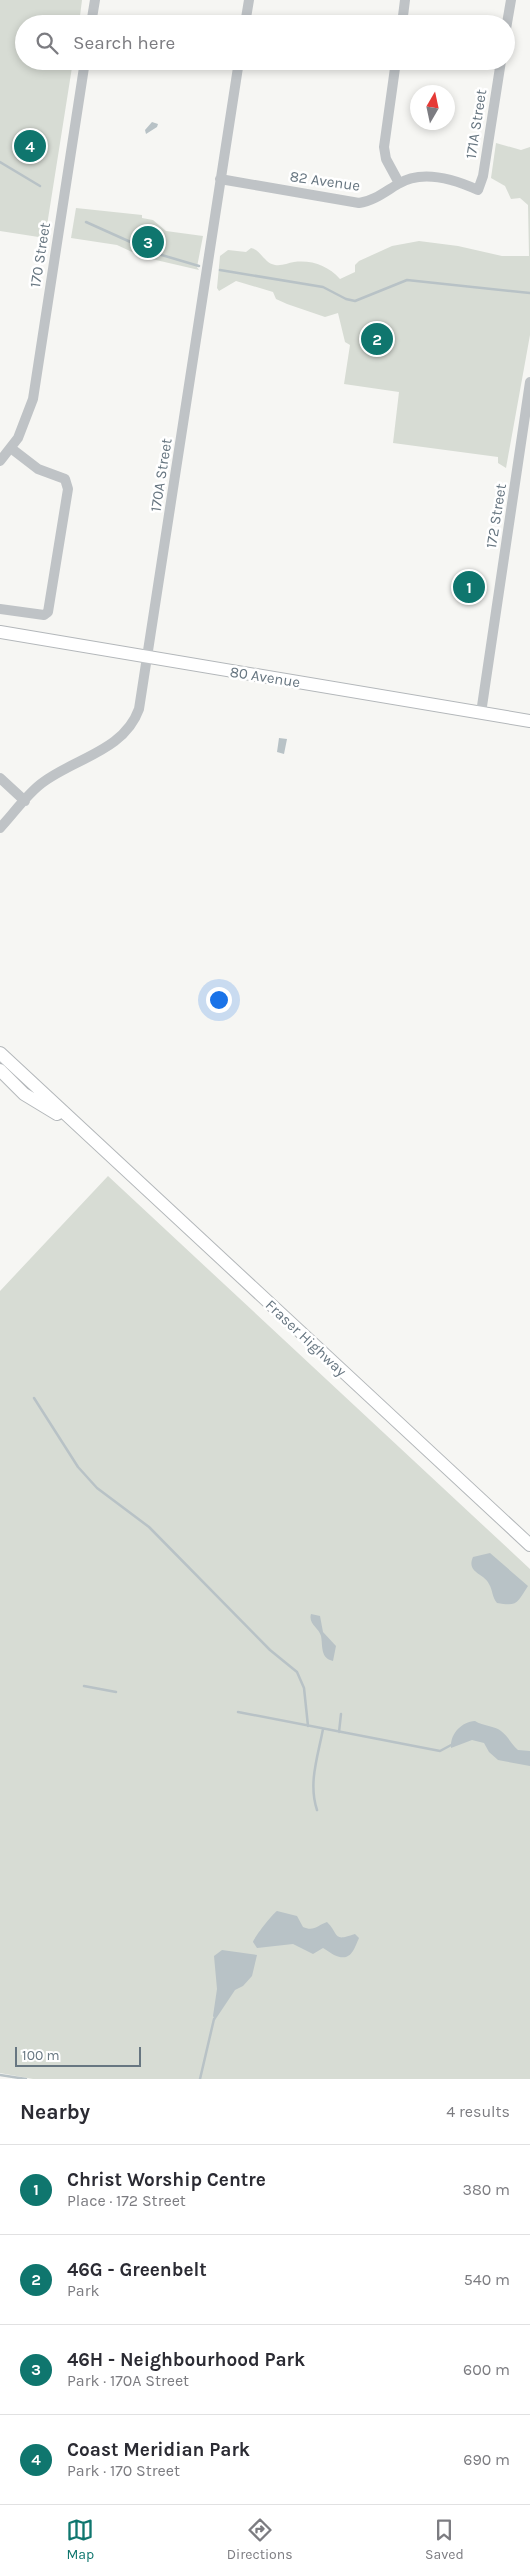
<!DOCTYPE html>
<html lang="en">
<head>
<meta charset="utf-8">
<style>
	body { margin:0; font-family:Karla,sans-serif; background:#f2f2f3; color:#2b2b33 }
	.compass { position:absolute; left:410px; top:85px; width:45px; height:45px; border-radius:50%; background:#fff; box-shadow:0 2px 8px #0003; rotate:9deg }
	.scale { position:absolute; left:15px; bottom:12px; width:126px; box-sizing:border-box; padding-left:5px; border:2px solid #677681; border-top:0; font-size:14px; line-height:18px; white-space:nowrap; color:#677681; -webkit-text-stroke:4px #fff; paint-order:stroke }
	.you { position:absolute; left:218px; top:999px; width:18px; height:18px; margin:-12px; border:4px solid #fff; border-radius:50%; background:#1a73e8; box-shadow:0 0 0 8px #1a73e833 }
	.badge { display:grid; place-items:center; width:32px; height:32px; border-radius:50%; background:#0f766e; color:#fff; font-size:16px; font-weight:700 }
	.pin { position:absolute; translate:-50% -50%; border:2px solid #fff; box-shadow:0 1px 5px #0006 }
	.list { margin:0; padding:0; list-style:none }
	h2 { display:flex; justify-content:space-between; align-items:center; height:65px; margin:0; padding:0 20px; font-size:21px }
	h2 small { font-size:16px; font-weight:400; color:#7c7c81 }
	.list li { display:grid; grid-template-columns:32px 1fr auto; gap:15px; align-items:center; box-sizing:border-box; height:90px; padding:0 20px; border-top:1px solid #e1e1e2 }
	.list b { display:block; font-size:19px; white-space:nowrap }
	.list p { margin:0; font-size:16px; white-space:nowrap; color:#7c7c81 }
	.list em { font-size:16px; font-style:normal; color:#7c7c81 }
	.icon { flex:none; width:28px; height:28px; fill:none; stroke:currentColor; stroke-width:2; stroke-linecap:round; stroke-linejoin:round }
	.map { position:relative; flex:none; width:530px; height:2079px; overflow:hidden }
	.search { position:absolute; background:#fff; box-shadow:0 2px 8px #0003; left:15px; right:15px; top:15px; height:55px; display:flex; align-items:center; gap:12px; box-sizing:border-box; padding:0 18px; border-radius:28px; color:#7c7c81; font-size:19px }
	.sheet { height:425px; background:#fff }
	nav { display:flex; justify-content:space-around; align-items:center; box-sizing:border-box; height:70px; border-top:1px solid #e1e1e2; background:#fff; font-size:14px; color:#7c7c81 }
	nav a { display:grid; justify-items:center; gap:2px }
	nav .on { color:#0f766e }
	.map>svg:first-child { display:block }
</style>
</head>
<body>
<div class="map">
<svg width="530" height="2079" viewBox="0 0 530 2079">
	<rect width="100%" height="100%" fill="#f6f6f3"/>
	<path fill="#d7dcd4" d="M0,0h82l-3,24h-55v37h49l-28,177 -45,-7z
		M496,143l25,7 9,-3v188l-24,133 -8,-5v-6l-105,-14 6,-51 -55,-8 6,-39 -5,-3 -7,-29 -13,4 -38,-13 -11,-5 -3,-7 -37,-11 -17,10 -2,-3 3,-32 8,-6 18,2 5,-4c10,2 13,15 24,17 7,1 13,-2 19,-3 19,-2 34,4 46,17l15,-7v-7l4,-4 33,-15 27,-5 39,5 44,10h27l-1,-51 -8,-7 -9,1 -6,-13 -14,-8z
		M76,208l66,7v3l11,2 13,11 37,5 -6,31 2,3 -56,-13 -26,-12 -46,-7z
		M108,1176l422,393v510h-497l-33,-6v-782z"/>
	<path fill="#b8c2c6" d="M152,122l6,2 -1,3 -11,7 -1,-4z
		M279,738l8,1 -3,15 -7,-2z
		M490,1553l38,33c-11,16 -9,21 -31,17 -5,-6 -4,-12 -8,-19 -5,-11 -23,-11 -16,-27z
		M311,1614l9,2 3,16 13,14 -3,15c-13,-3 -10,-15 -12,-25 -2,-8 -13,-12 -10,-22z
		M475,1721c8,5 20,5 26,10 7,5 10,13 17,19l12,1v15l-32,-6 -9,-8 -5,-9 -12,-3 -21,8c-1,-14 10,-26 24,-27z
		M277,1911l20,5 6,11c11,5 15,-2 24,-5 13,13 5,20 28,12l4,4c-5,11 -8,25 -25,17 -4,-2 -7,-5 -11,-7l-10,6 -20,-10 -36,4 -4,-6c0,-3 20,-29 24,-31z
		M222,1950l35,5 -5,21 -9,10 -8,4 -20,30 -2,-4 4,-27 -3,-33z"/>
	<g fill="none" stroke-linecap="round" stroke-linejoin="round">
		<path stroke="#b8c2c6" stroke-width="2.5" d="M0,162l40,24
			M86,222l69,31 44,13
			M220,270l103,17 23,12 9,2 52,-21 123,13
			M34,1398l44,69 19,21 52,39 121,123 27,22 7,16 4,38
			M84,1686l32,6
			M238,1712l202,39 13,-7
			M339,1732l2,-18
			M317,1810c-9,-27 1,-54 6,-81
			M0,2075l26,4
			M200,2079l14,-60"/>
		<defs>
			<path id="major" d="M0,632l530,89
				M0,1053l530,492
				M0,1070l24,24 33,20"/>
		</defs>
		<use href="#major" stroke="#b3b7ba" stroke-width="14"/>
		<path stroke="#bfc3c6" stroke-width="10" d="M91,24l4,-24
			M245,24l4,-24
			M402,24l3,-24
			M506,29l5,-29
			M396,61l-12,86 2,12 13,24
			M220,179l139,24c15,-2 27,-12 39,-19 24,-15 56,-5 80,6l5,-14 18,-115
			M0,461l18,-23 15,-39 52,-338
			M0,609l44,6 4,-3 20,-123 -3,-10 -27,-10 -26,-20
			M481,713l49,-331
			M0,778l25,23
			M0,828c14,-15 27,-34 42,-45 33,-25 82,-32 97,-74l100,-648"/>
		<use href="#major" stroke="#fff" stroke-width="12"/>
	</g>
	<g text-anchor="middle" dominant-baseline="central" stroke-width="5" stroke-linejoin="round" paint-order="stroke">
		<g font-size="15" fill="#677681" stroke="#fff">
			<text transform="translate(476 124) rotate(-81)">171A Street</text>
			<text transform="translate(325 181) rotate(8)">82 Avenue</text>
			<text transform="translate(40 255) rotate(-81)">170 Street</text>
			<text transform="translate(161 475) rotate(-81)">170A Street</text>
			<text transform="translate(496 516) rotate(-81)">172 Street</text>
			<text transform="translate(265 677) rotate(9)">80 Avenue</text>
			<text transform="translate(306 1338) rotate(43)">Fraser Highway</text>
		</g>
	</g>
</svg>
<svg class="compass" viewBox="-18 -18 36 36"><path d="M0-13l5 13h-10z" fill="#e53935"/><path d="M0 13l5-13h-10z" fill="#7c7c81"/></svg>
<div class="scale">100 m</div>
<div class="you"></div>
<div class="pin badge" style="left:469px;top:587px">1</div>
<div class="pin badge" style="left:377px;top:339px">2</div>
<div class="pin badge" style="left:148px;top:242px">3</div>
<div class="pin badge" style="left:30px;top:146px">4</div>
<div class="search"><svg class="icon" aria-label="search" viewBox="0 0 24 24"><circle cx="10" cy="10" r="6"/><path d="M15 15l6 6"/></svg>Search here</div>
</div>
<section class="sheet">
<h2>Nearby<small>4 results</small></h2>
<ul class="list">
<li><span class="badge">1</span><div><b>Christ Worship Centre</b><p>Place · 172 Street</p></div><em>380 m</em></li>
<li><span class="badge">2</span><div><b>46G - Greenbelt</b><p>Park</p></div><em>540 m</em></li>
<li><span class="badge">3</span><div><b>46H - Neighbourhood Park</b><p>Park · 170A Street</p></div><em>600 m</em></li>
<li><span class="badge">4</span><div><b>Coast Meridian Park</b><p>Park · 170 Street</p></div><em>690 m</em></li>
</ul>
</section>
<nav>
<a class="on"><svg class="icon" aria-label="map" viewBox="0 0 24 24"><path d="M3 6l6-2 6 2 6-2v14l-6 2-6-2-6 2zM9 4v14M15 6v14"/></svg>Map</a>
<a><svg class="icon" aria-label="directions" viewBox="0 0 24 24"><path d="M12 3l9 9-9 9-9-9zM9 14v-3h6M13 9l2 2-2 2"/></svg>Directions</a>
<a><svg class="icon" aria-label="saved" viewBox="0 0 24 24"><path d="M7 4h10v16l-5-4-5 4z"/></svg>Saved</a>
</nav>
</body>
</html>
